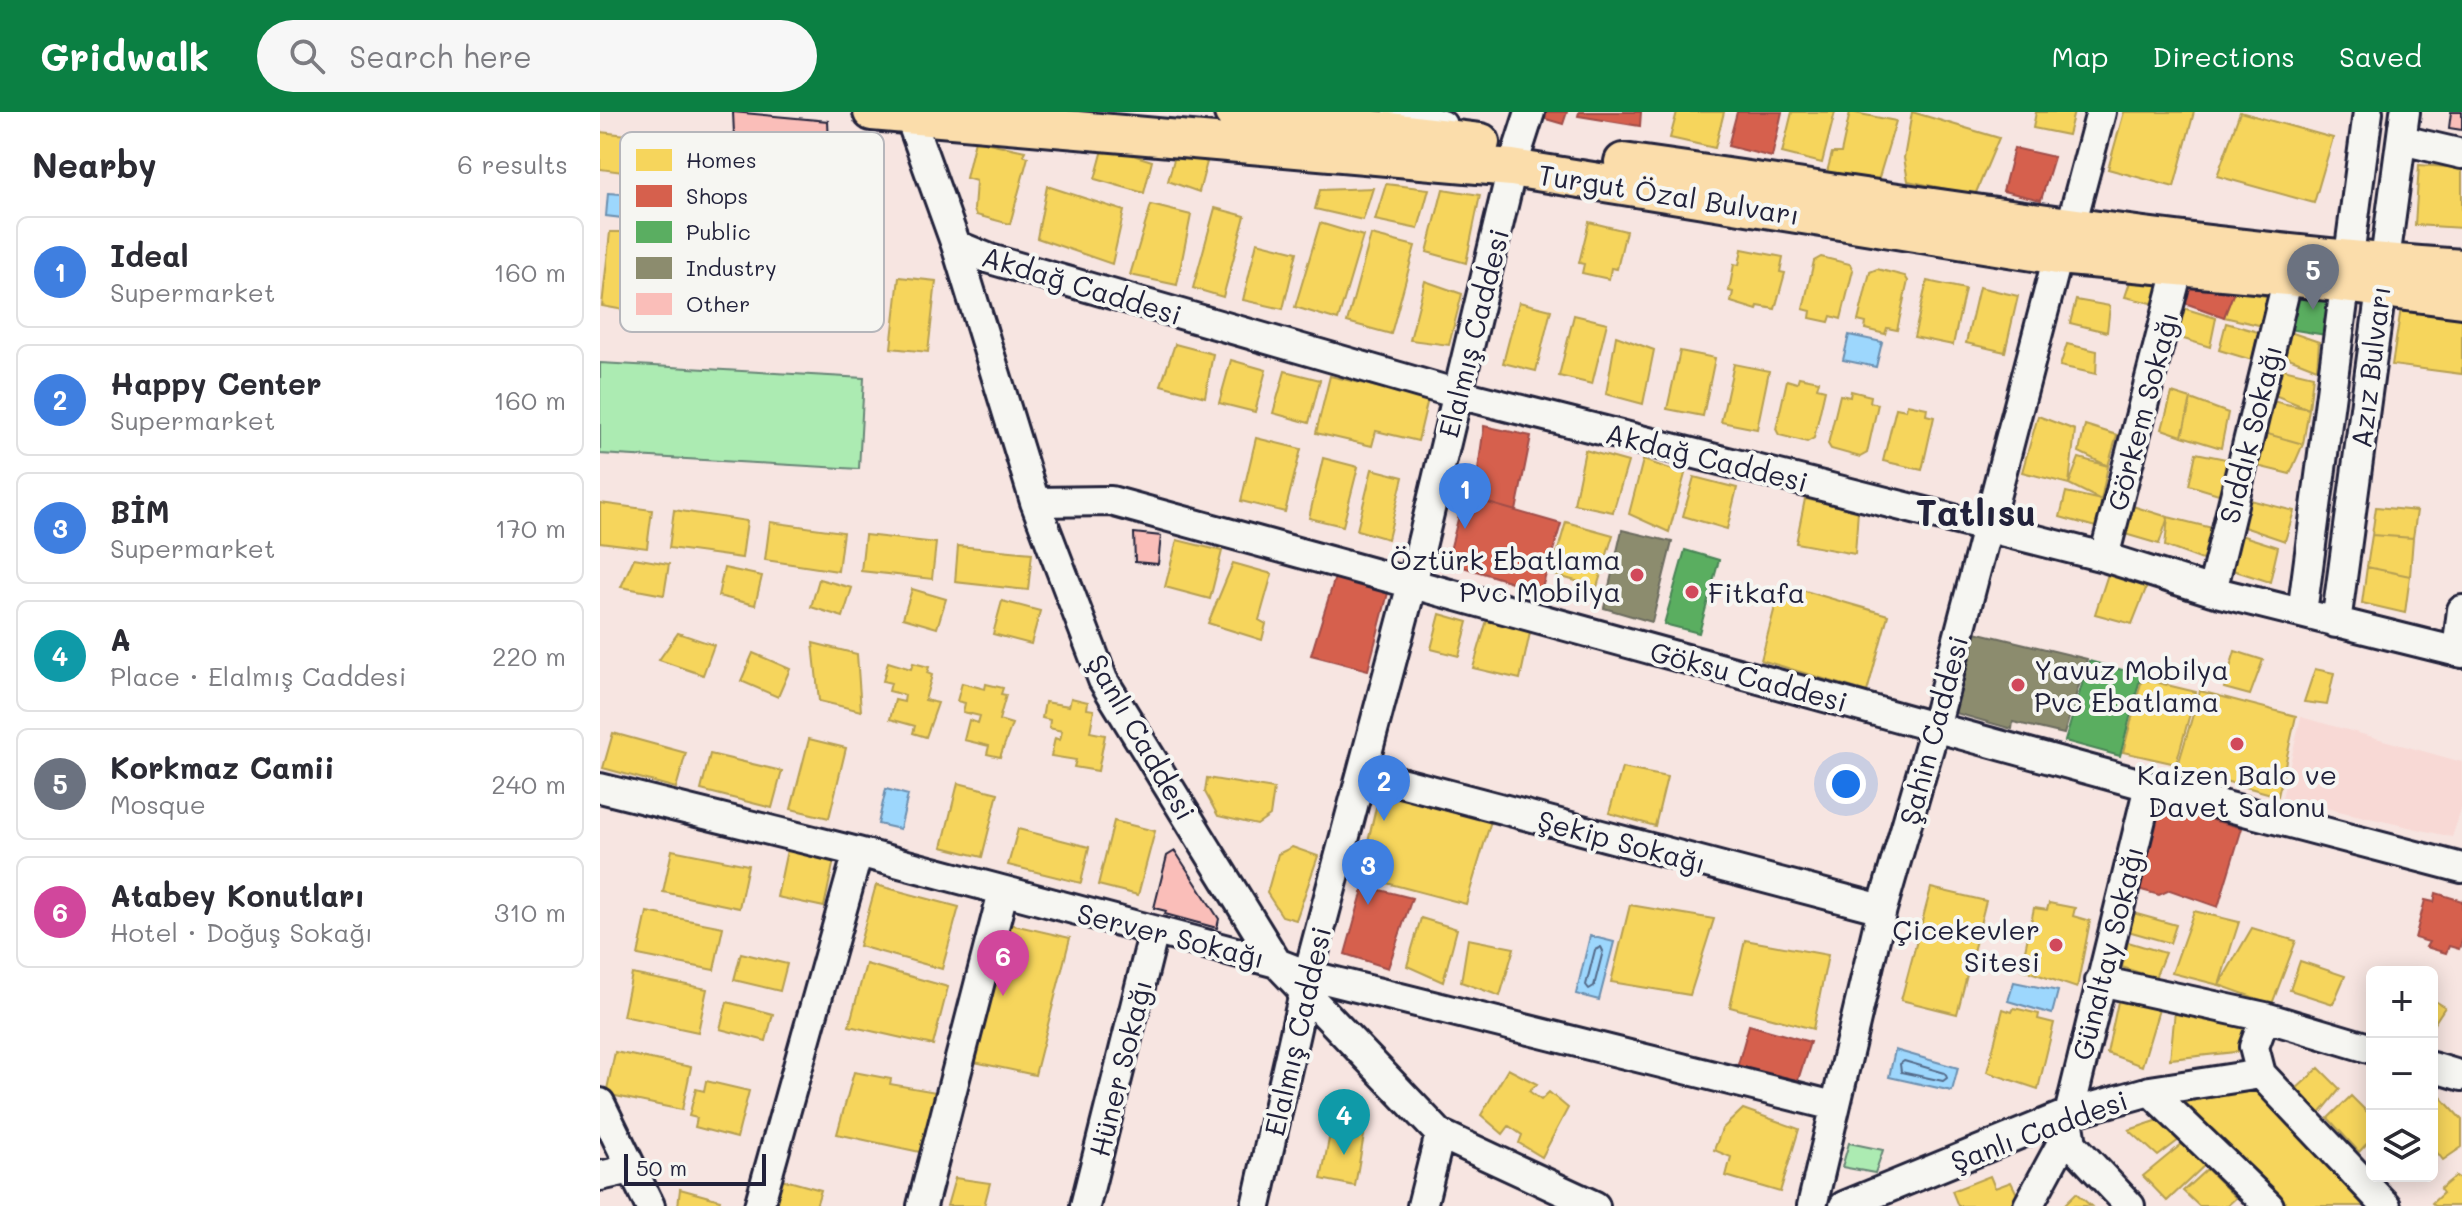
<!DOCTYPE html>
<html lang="en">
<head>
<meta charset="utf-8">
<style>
	body { margin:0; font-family:Mali,sans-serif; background:#f7f7f7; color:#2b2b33 }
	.controls { position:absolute; right:24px; bottom:24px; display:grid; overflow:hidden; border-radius:12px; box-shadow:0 4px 20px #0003 }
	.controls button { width:72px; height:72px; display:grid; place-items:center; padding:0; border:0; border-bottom:2px solid #e1e1e2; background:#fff; color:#2b2b33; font:40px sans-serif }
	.scale { position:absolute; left:24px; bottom:20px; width:142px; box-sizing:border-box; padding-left:8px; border:4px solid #22223b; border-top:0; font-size:22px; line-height:28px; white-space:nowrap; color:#22223b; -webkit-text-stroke:6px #f6f6f2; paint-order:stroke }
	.you { position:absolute; left:1246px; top:672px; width:28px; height:28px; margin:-20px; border:6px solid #fff; border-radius:50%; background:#1a73e8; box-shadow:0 0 0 12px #1a73e833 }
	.badge { display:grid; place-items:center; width:52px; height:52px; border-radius:50%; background:#0b8043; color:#fff; font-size:26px; font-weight:700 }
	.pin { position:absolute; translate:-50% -66px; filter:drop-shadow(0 2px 4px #0008) }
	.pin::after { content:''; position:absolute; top:42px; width:28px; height:24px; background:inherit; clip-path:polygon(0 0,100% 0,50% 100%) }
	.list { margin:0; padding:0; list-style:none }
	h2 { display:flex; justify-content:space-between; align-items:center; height:104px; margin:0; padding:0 32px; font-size:34px }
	h2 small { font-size:26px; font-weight:400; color:#7c7c81 }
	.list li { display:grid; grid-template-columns:52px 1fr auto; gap:24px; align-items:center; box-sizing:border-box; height:112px; margin:0 16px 16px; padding:0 16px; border:2px solid #e1e1e2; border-radius:12px }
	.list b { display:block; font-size:30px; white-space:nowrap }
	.list p { margin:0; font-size:26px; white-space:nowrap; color:#7c7c81 }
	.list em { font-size:26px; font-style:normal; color:#7c7c81 }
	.icon { flex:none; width:44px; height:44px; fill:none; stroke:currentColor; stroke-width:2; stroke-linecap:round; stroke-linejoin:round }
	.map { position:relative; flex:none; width:1862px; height:1094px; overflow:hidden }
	header { display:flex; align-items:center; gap:48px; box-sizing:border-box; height:112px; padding:0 40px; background:#0b8043; color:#fff }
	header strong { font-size:38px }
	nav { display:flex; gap:44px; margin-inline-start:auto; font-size:28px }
	.search { width:560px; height:72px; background:#f7f7f7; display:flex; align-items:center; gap:20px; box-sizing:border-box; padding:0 28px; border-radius:44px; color:#7c7c81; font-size:30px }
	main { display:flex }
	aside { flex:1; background:#fff }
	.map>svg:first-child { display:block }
</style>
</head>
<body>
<header>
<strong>Gridwalk</strong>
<div class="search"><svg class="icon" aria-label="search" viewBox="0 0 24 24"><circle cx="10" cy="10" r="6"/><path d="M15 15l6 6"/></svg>Search here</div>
<nav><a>Map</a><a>Directions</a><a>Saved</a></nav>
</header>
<main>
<aside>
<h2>Nearby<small>6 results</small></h2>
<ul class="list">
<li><span class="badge" style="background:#3f7fe0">1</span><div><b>Ideal</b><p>Supermarket</p></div><em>160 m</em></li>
<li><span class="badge" style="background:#3f7fe0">2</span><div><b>Happy Center</b><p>Supermarket</p></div><em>160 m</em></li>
<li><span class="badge" style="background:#3f7fe0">3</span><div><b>BİM</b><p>Supermarket</p></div><em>170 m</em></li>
<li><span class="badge" style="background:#0f9aa8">4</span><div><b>A</b><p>Place · Elalmış Caddesi</p></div><em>220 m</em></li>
<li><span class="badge" style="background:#6b7280">5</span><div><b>Korkmaz Camii</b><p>Mosque</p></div><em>240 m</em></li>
<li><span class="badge" style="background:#d1479c">6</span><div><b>Atabey Konutları</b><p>Hotel · Doğuş Sokağı</p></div><em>310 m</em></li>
</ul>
</aside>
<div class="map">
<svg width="1862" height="1094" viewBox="0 0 1862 1094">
	<rect width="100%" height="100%" fill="#f7e5e1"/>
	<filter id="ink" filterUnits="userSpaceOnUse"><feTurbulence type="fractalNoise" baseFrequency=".0125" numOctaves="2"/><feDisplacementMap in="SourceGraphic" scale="16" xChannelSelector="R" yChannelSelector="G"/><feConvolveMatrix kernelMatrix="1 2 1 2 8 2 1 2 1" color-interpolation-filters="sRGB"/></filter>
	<g filter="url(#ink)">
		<path fill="#f8d9d5" d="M1701,605l161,45v45l-10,30 -170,-39z"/>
		<path fill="#acebb2" stroke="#678676" stroke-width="2" d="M0,251l264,15 -5,91 -259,-15z
			M1249,1031l34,7 -8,23 -33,-6z"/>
		<path fill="#9dd7fd" stroke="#6c8faf" stroke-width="2" d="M8,81l42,3 7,14 -10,11 -41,-5z
			M1249,223l33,7 -6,25 -33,-7z
			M286,677l22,6 -8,34 -22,-5z
			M990,824l24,6 -15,58 -23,-6z
			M1414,870l44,9 -6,23 -44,-13z
			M1295,938l63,18 -6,23 -63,-14z"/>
		<path fill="#f6d55c" stroke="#b69f52" stroke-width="2" d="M1077,0h47l-9,36 -45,-10z
			M1192,0h43l-13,51 -40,-10z
			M1250,0l46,9 -19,63 -50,-12 5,-19h9z
			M1312,0l87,26 -24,57 -67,-14 -4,-23z
			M1436,0h38l-6,23 -35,-7z
			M1524,0h70l-20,75 -66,-18z
			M1640,0l93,26 -19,65 -97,-27z
			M0,20l72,8 -6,38 -66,-9z
			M375,28l50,11 -2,4 5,2 -18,67 -34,-9 -2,-5 2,-29 -10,-3z
			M504,34l48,15 -8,32 -49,-14z
			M576,40l31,10 -8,30 -31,-11z
			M1819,53l43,3v60l-47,-3z
			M786,72l43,5 -11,40 -43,-9z
			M447,74l77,25 -12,53 -75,-26z
			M773,76l-10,32 -48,-11 5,-19z
			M843,77l37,6 -14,68 -39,-11z
			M551,93l40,10 -14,70 -47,-10z
			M615,96l30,8 -22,81 -30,-9z
			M989,110l37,9 -9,38 -6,-1 -2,11 -27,-6 2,-9 -5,-1z
			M720,111l43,13 -25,84 -43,-13z
			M10,120h32l-7,80 -33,-6z
			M771,123l44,11 -24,88 -44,-12z
			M657,130l40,10 -14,57 -40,-9z
			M1142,137l41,8 -3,15 5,1 -10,36 -17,-3 -1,4 -26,-8 2,-10 -4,-1 5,-27 5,1z
			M1221,145l29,7 3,6 -12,49 -10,-3 -2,6 -19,-4 1,-7 -8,-2 11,-48z
			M1277,157l28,7 3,5 -11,49 -10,-2 -2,6 -20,-5 1,-6 -8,-2 12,-49z
			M1532,164l30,1 -6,27 -31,-7z
			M299,165l37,4 -8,71 -37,-4z
			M825,169l37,13 -13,51 -39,-5z
			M1327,169l38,8 -12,56 -39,-8z
			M1379,175l39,9 -13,56 -39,-9z
			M1635,177l34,8 -6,29 -39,-9z
			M1476,188l34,6 -3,26 -37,-9z
			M919,190l32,8 -15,61 -33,-8z
			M1802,190l60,6v66l-70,-9z
			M1583,196l33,10 -6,29 -36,-11z
			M974,203l33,8 -15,61 -33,-8z
			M1626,211l32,9 -6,28 -33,-10z
			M1687,219l32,11 -2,27 -33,-13z
			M1016,224l38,14 -11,54 -37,-10z
			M575,232l38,10 -8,43 -44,-12z
			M1467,232l30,7 -1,23 -36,-8z
			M1080,239l35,7 -12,58 -36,-7z
			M631,248l35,10 -11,42 -36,-9z
			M1134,252l35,7 -12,58 -36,-7z
			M1675,255l38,9 -4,33 -42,-17z
			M685,259l35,9 -11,43 -36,-10z
			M730,264l98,23 -10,42 -42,-10 -4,15 -56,-13z
			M1199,265l20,4 -2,7 8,2 -11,48 -7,4 -28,-7 -3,-6 11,-49 10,3z
			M1251,279l20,5 -1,6 8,2 -11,49 -7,4 -29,-8 -3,-5 12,-49 10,2z
			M1572,281l19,6 -9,37 -20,-7z
			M1591,287l37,14 -7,35 -39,-12z
			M1667,288l42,9 -6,35 -46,-13z
			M1307,292l20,4 -1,7 8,2 -12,53 -39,-9 13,-53 10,2z
			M1438,304l37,14 -6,54 -47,-12z
			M1485,313l32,10 -9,31 -29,-14z
			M1657,319l46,13 -13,30 -37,-9z
			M656,326l45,11 -16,63 -44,-11z
			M985,338l43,12 -15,50 -39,-8z
			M1596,341l35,7 -9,35 -33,-10z
			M723,346l35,9 -15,59 -34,-8z
			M1479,346l29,8 -7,34 -32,-16z
			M1043,348l42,14 -16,58 -40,-18z
			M772,357l31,8 -15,62 -31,-9z
			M1094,365l43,11 -10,41 -44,-13z
			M1466,380l35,8 -2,28 -39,-11z
			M1205,387l53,11 -3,44 -59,-11z
			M1646,387l48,12 -9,30 -44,-15z
			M0,391l52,7 -5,38 -47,-6z
			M1526,392l42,13 -9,27 -41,-12z
			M1776,395l41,4 -4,27 -41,-3z
			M74,398l73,11 -5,37 -73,-10z
			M1568,405l48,12 -11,32 -40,-15z
			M170,410l73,10 -5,39 -73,-11z
			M966,410l47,13 -16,52 -46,-13z
			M1634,421l44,14 -8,35 -44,-14z
			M265,423l71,8 -4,36 -71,-8z
			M1772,423l41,3 -3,38 -43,-9z
			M577,428l45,11 -12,48 -45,-12z
			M358,434l74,7 -4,37 -73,-8z
			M34,446l35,6 -5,31 -43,-8z
			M633,451l39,11 -13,46 7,4 -4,16 -54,-17z
			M1767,455l43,9 -5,37 -43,-10z
			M124,456l38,8 -7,29 -37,-9z
			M1509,459l40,10 -17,43 -37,-10z
			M219,467l33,9 -9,29 -32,-10z
			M1181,472l107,31 -21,77 -106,-32z
			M312,477l34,10 -9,29 -34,-10z
			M402,489l38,10 -9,33 -38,-10z
			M840,502l28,8 -9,34 -28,-7z
			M887,508l44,8 -11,51 -47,-11z
			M78,521l36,12 -11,30 -44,-15z
			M213,531l44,11 4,57 -42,-10z
			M1635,539l28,9 -13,35 -26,-7z
			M153,541l37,16 -12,28 -37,-16z
			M288,550l23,7 2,-6 16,4 -2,6 5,2 -7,25 13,3 -12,34 -13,-4 2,-7 -25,-7 5,-19 9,2 1,-7 -16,-4 2,-8 -8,-2z
			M1715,557l19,4 -7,32 -23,-3z
			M1542,567l54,13 -20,72 -53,-12z
			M362,571l23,6 1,-5 17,4 -2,6 5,1 -7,25 13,4 -12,33 -13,-3 2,-8 -25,-6 5,-20 9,3 2,-7 -17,-4 2,-9 -8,-2z
			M1600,579l96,25 -18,80 -71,-20 -1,2 -30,-6z
			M471,586l17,4 -1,7 7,1 -4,22 15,3 -7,36 -24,-4 2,-7 -25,-4 4,-18 5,2 2,-9 -13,-3 1,-8 -8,-2 3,-16 24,4z
			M13,621l73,20 -10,35 -73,-20z
			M209,627l37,9 -17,70 -38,-9z
			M110,642l72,17 -10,37 -71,-18z
			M1022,656l45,9 -12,49 -46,-13z
			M607,666l67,11 -4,27 -13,9 -39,-9 -13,-24z
			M358,671l40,10 -16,64 -40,-10z
			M781,674l112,28 -27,90 -106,-28z
			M514,709l41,10 -17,64 -40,-10z
			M418,717l71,18 -8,36 -73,-18z
			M692,735l26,9 -22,64 -14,-4 -15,-23 11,-39z
			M72,738l76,15 -9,43 -76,-16z
			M187,738l47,10 -10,47 -47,-10z
			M276,773l83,22 -17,62 -83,-23z
			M1331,776l55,13 -29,113 -56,-14z
			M1449,791l26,5 -2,8 17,5 -13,67 -56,-19 13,-61 13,2z
			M1030,793l84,14 -24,76 -79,-13z
			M1594,799l45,11 -20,63 -47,-12z
			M47,800l76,15 -9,43 -76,-15z
			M1533,801l43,12 -6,18 -42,-12z
			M821,806l36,11 -14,53 -36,-16z
			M405,811l65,15 -35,137 -70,-15z
			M1652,816l44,13 -24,63 -53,-19z
			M868,827l46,9 -14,48 -39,-14z
			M1145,828l83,15 -15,74 -83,-22z
			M1528,830l37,11 -10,25 -33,-11z
			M141,841l46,11 -7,27 -46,-11z
			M1700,849l45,15 -12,28 -43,-14z
			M266,852l82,23 -15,58 -84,-19z
			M32,862l75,15 -9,43 -75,-16z
			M1519,885l41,9 -18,60 -35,-13z
			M1832,887l13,8 -13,20z
			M127,890l46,12 -7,27 -46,-12z
			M1414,896l25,6 -1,5 16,4 -16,66 -51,-17 16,-63 9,3z
			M1575,899l72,15 -3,25 -74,8z
			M15,940l76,15 -9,43 -76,-16z
			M1719,956l21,21 -21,26 -23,-26z
			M908,957l29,15 -8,7 12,9 8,-8 19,16 -26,49 -23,-14 3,-8 -13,-9 -6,8 -22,-19z
			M254,960l37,7 -1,5 46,8 -16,60 -83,-18z
			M1658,967l115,127h-96l-118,-114z
			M106,969l43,10 -12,47 -42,-11 2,-9 -8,-2 7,-27 8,2z
			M1751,984l21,21v21l-13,14 -31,-34z
			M1840,984l22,24v27l-19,13 -11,-14v-42z
			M1143,997l56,20 -19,63 -54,-16 5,-19 -17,-7 8,-21z
			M733,1007l32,11 -10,56 -34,-7z
			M1559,1008l20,20 -21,16 -29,-26z
			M1583,1031l23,21 -39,37 -24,-25z
			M1607,1057l29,29 -9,8h-28l-16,-15z
			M1390,1064l5,12 16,-6 6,12 -7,12h-52l-6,-15z
			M1856,1064l6,4v26h-27l-3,-3 11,-10 -3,-4z
			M174,1065l47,13 -5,16h-51z
			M355,1066l35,5 -6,23h-37z
			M80,1077l40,11 -2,6h-40z
			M1476,1081l15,13h-28z"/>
		<path fill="#d6604d" stroke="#a04d48" stroke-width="2" d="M940,0h27l-4,12 -24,-7z
			M979,0h62l-1,14 -62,-10z
			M1137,0h45l-10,45 -44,-11z
			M1414,36l40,9 -13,43 -38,-9z
			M1593,163l42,14 -11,28 -39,-14z
			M884,314l47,10 -15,75 -42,-12z
			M864,384l97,28 -20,67 -94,-29z
			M736,462l53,15 -21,81 -57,-15z
			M1559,694l83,22 -24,79 -48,-17 -11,5 -21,-6z
			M764,774l48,12 -24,70 -43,-14z
			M1836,781l26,8v40l-3,8 -10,-3 -3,7 -20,-6 3,-5 -14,-4 10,-38 9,2z
			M1149,913l61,17 -12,38 -61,-12z"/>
		<path fill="#5aae61" stroke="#498456" stroke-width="2" d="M1738,178l-12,45 -37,-6 10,-37z
			M1085,438l34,10 -20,73 -35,-9z
			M1489,549l52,14 -21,81 -55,-15z"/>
		<path fill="#8c8c6e" stroke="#6c6c5f" stroke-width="2" d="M1022,418l50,12 -20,80 -48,-14z
			M1371,519l116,28 -23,75 -51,-12 -1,7 -63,-18z"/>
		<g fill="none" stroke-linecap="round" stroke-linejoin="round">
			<path stroke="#536a89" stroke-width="2" d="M1001,835l2,4 -9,35 -5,3 -3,-4 9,-35z
				M1304,949l41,12 2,5 -4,3 -42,-9 -1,-8z"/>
		</g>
		<path fill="#fabeb9" stroke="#22223b" stroke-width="2" d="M133,0l95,9 1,24 -25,6 -69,5z
			M1851,0h11v18l-13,-2z
			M534,421l27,3 -3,28 -23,-2z
			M575,739l44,68 -2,9 -52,-14 1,-3 -12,-3 13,-52z"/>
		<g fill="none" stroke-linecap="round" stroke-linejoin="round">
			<defs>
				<path id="minor" d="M308,0l48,133 79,257 68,178 174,283 163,171 155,72
					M797,0l45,13
					M1802,28l60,14
					M1470,117l31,-117
					M356,133l34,14 468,135 646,163 108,34 250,62
					M435,390l76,-1 1038,285 313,82
					M1504,445l75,-291
					M1612,479l76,-314
					M1702,501l66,-501
					M1736,511l69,-511
					M1857,540l5,-42
					M762,660l520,137
					M0,676l258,64 419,111 31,12 526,131
					M1500,869l165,36
					M1772,937l-107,-32 -11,30 7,27 125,132
					M1832,955l30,9
					M1550,979l119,115
					M0,991l50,103
					M1468,1006l4,26 58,62
					M0,1064l31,-7
					M159,1094l99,-354
					M322,1094l81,-314
					M485,1094l69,-275
					M656,1094l52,-231 104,-391 100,-416 18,-56
					M822,1094l18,-72
					M1212,1094l70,-297 53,-182 123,-471
					M1244,1094l224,-92 82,-23 111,-17
					M1428,1094l34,-63 87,-357"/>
				<path id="major" d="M272,0l640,56 546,88 230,21 174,22
					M633,0l248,30
					M1023,50c279,39 558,87 839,106"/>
			</defs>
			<use href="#minor" stroke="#22223b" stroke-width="34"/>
			<use href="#major" stroke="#22223b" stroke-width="42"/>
			<use href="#minor" stroke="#f6f6f2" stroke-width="28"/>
			<use href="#major" stroke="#fbddab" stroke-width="36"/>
		</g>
	</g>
	<g fill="#d1495b" stroke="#f6f6f2" stroke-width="3">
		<circle cx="1037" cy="463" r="8"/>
		<circle cx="1092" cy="480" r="8"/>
		<circle cx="1418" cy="573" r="8"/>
		<circle cx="1637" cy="632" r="8"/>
		<circle cx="1456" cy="833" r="8"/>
	</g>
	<g text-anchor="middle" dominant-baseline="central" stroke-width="8" stroke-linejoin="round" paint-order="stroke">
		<g font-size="28" fill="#22223b" stroke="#f6f6f2">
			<text transform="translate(1069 82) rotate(9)">Turgut Özal Bulvarı</text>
			<text transform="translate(482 173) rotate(17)">Akdağ Caddesi</text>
			<text transform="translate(873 221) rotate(-76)">Elalmış Caddesi</text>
			<text transform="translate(1770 255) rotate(-83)">Azız Bulvarı</text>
			<text transform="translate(1542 299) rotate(-75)">Görkem Sokağı</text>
			<text transform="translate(1650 322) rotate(-76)">Sıddık Sokağı</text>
			<text transform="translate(1107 345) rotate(14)">Akdağ Caddesi</text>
			<text transform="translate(1149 564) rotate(15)">Göksu Caddesi</text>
			<text transform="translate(1333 618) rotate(-75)">Şahin Caddesi</text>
			<text transform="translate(542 625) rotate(60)">Şanlı Caddesi</text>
			<text transform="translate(1022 729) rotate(15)">Şekip Sokağı</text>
			<text transform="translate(571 823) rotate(14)">Server Sokağı</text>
			<text transform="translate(1507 841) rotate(-76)">Günaltay Sokağı</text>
			<text transform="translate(697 919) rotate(-77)">Elalmış Caddesi</text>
			<text transform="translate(520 956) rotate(-76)">Hüner Sokağı</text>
			<text transform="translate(1439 1018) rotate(-20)">Şanlı Caddesi</text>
		</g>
		<g font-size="28" fill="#22223b" stroke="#f6f6f2" text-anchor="end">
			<text x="1021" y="447">Öztürk Ebatlama<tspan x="1021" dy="32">Pvc Mobilya</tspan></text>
			<text x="1108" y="480" text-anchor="start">Fitkafa</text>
			<text x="1434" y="557" text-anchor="start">Yavuz Mobilya<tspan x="1434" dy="32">Pvc Ebatlama</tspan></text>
			<text x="1637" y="662" text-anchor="middle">Kaizen Balo ve<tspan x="1637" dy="32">Davet Salonu</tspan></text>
			<text x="1440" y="817">Çicekevler<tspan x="1440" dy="32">Sitesi</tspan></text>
		</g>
		<g font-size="36" font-weight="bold" fill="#22223b" stroke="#f6f6f2">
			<text x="1376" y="399">Tatlısu</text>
		</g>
	</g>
	<rect x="20" y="20" width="264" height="200" rx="12" fill="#f6f6f2" stroke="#b6b6bb" stroke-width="2"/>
	<rect x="36" y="37" width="36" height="22" fill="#f6d55c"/>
	<rect x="36" y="73" width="36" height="22" fill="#d6604d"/>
	<rect x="36" y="109" width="36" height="22" fill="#5aae61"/>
	<rect x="36" y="145" width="36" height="22" fill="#8c8c6e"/>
	<rect x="36" y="181" width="36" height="22" fill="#fabeb9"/>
	<g font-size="22" fill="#22223b">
		<text x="86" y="56">Homes</text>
		<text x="86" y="92">Shops</text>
		<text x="86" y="128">Public</text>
		<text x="86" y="164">Industry</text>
		<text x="86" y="200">Other</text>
	</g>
</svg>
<div class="controls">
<button>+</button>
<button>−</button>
<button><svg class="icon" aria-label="layers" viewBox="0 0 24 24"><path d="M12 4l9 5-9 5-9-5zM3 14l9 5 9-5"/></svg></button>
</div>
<div class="scale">50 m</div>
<div class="you"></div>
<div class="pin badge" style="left:865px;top:417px;background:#3f7fe0">1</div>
<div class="pin badge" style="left:784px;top:709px;background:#3f7fe0">2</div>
<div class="pin badge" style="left:768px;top:793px;background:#3f7fe0">3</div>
<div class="pin badge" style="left:744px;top:1043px;background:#0f9aa8">4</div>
<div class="pin badge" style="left:1713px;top:198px;background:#6b7280">5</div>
<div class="pin badge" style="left:403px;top:884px;background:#d1479c">6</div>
</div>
</main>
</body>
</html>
